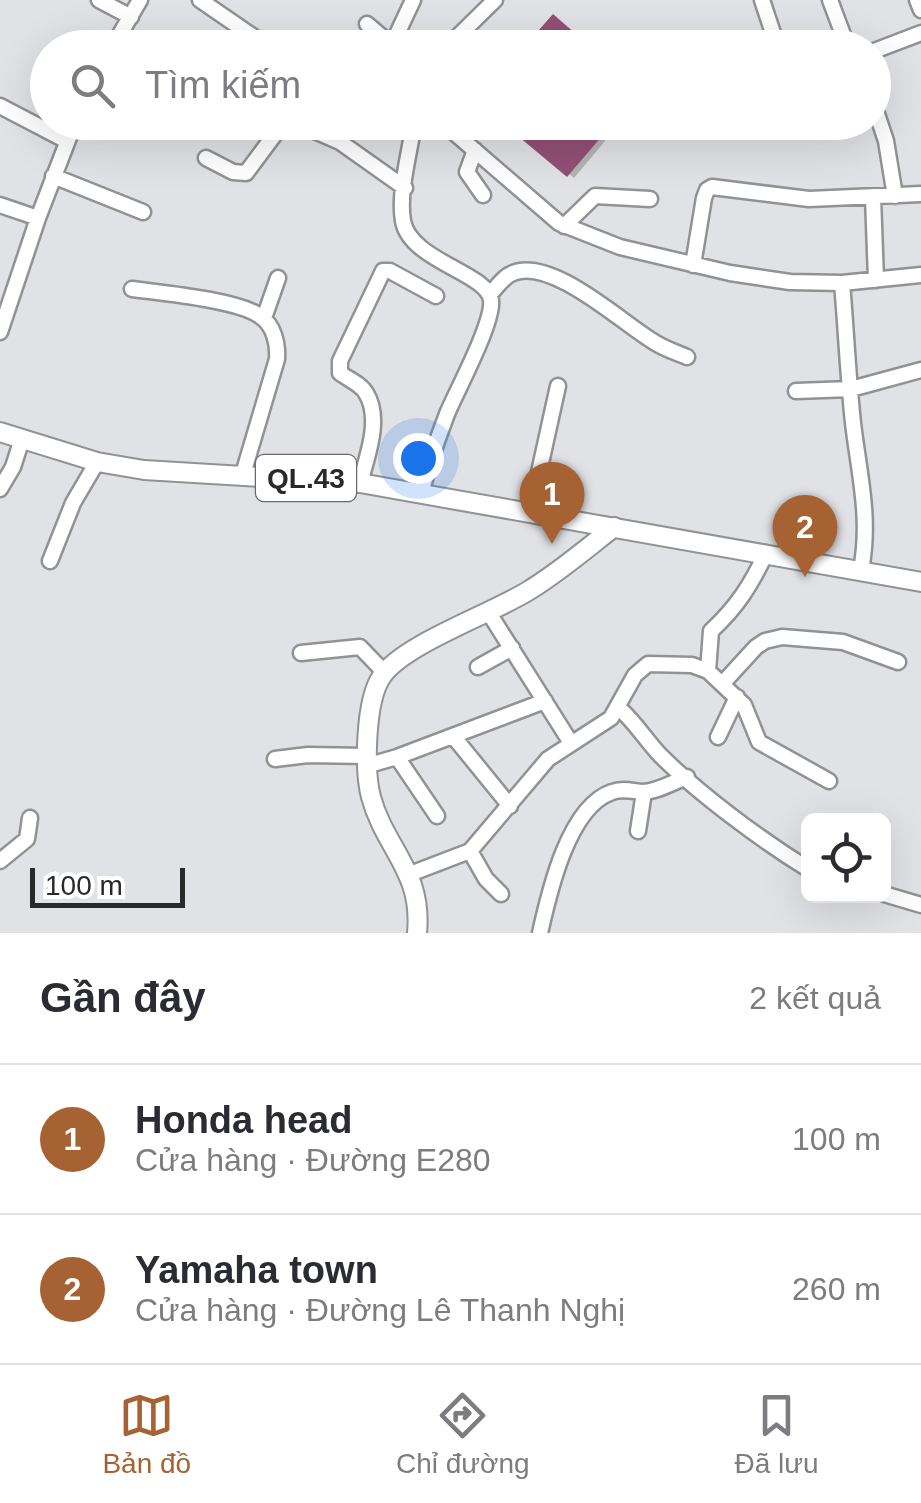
<!DOCTYPE html>
<html lang="vi">
<head>
<meta charset="utf-8">
<style>
	body { margin:0; font-family:Arial,sans-serif; background:#f2f2f3; color:#2b2b33 }
	.controls { position:absolute; right:30px; bottom:30px; display:grid; overflow:hidden; border-radius:15px; box-shadow:0 10px 40px #0002 }
	.controls button { width:90px; height:90px; display:grid; place-items:center; padding:0; border:0; border-bottom:2px solid #e1e1e2; background:#fff; color:#2b2b33; font:50px sans-serif }
	.scale { position:absolute; left:30px; bottom:25px; width:155px; box-sizing:border-box; padding-left:10px; border:5px solid #29292a; border-top:0; font-size:28px; line-height:35px; white-space:nowrap; color:#29292a; -webkit-text-stroke:8px #fff; paint-order:stroke }
	.you { position:absolute; left:418px; top:458px; width:35px; height:35px; margin:-25px; border:8px solid #fff; border-radius:50%; background:#1a73e8; box-shadow:0 0 0 15px #1a73e833 }
	.badge { display:grid; place-items:center; width:65px; height:65px; border-radius:50%; background:#a66232; color:#fff; font-size:32px; font-weight:700 }
	.pin { position:absolute; translate:-50% -82px; filter:drop-shadow(0 2px 5px #0008) }
	.pin::after { content:''; position:absolute; top:52px; width:35px; height:30px; background:inherit; clip-path:polygon(0 0,100% 0,50% 100%) }
	.list { margin:0; padding:0; list-style:none }
	h2 { display:flex; justify-content:space-between; align-items:center; height:130px; margin:0; padding:0 40px; font-size:42px }
	h2 small { font-size:32px; font-weight:400; color:#7c7c81 }
	.list li { display:grid; grid-template-columns:65px 1fr auto; gap:30px; align-items:center; box-sizing:border-box; height:150px; padding:0 40px; border-top:2px solid #e1e1e2 }
	.list b { display:block; font-size:38px; white-space:nowrap }
	.list p { margin:0; font-size:32px; white-space:nowrap; color:#7c7c81 }
	.list em { font-size:32px; font-style:normal; color:#7c7c81 }
	.icon { flex:none; width:55px; height:55px; fill:none; stroke:currentColor; stroke-width:2; stroke-linecap:round; stroke-linejoin:round }
	.map { position:relative; flex:none; width:921px; height:933px; overflow:hidden }
	.search { position:absolute; background:#fff; box-shadow:0 10px 40px #0002; left:30px; right:30px; top:30px; height:110px; display:flex; align-items:center; gap:25px; box-sizing:border-box; padding:0 35px; border-radius:55px; color:#7c7c81; font-size:38px }
	.sheet { height:430px; background:#fff }
	nav { display:flex; justify-content:space-around; align-items:center; box-sizing:border-box; height:140px; border-top:2px solid #e1e1e2; background:#fff; font-size:28px; color:#7c7c81 }
	nav a { display:grid; justify-items:center; gap:5px }
	nav .on { color:#a66232 }
	.map>svg:first-child { display:block }
</style>
</head>
<body>
<div class="map">
<svg width="921" height="933" viewBox="0 0 921 933">
	<rect width="100%" height="100%" fill="#e1e2e5"/>
	<path fill="#0003" d="M505,122h116l-47,56z"/>
	<path fill="#925075" d="M553,14l39,34h-69z
		M501,122h113l-47,55z"/>
	<g fill="none" stroke-linecap="round" stroke-linejoin="round">
		<defs>
			<path id="minor" d="M99,0l32,17
				M200,0l70,48
				M762,0l16,48
				M830,0l18,48
				M917,0l4,10
				M367,24l28,24
				M121,33l20,15
				M392,45l21,-45
				M112,48l28,-48
				M446,48l49,-48
				M874,51l47,-18
				M874,105l12,36 9,55
				M0,106l67,35
				M294,122l46,20 65,46
				M475,150l-8,22 16,23
				M206,158l27,14 13,1 38,-51
				M53,176l90,36
				M873,197l3,83
				M0,205l38,13
				M564,226l31,-30 55,3
				M693,265l11,-67 3,-8 5,-3 97,12 112,-5
				M842,283c4,46 6,93 11,140 6,51 18,95 8,147
				M132,289c30,4 106,11 128,27 14,9 18,28 17,43l-34,115
				M490,294c7,-7 14,-18 23,-21 38,-16 107,48 138,67 11,8 24,12 36,17
				M264,318l14,-40
				M0,332l38,-114 37,-96
				M796,391l55,-2 70,-19
				M360,483c7,-27 22,-64 6,-90 -5,-9 -18,-14 -26,-20v-12l43,-90h7l46,25
				M0,489l13,-22 9,-28
				M421,494c7,-28 16,-54 26,-80 10,-24 47,-92 44,-114 -3,-27 -81,-39 -88,-79 -5,-30 7,-68 11,-99l36,7 109,94 61,24 110,26 60,9 52,1 79,-8
				M530,513l28,-127
				M50,561l23,-58 24,-41
				M489,613l82,130
				M301,653l59,-6 25,26
				M478,667l34,-19
				M708,671l3,-40c26,-24 40,-46 55,-78
				M723,683l33,-36 9,-6 17,-4 61,5 55,20
				M619,708c16,14 26,31 41,47 39,39 101,85 148,114
				M453,736l57,70
				M718,737l19,-40
				M397,757l40,59
				M275,759l33,-4 59,1
				M366,766l31,-9 148,-56
				M638,831l6,-39
				M470,851l16,28 15,15
				M0,861l27,-22 3,-21
				M410,874l60,-23 78,-92 63,-41 24,-43 13,-11 44,1 16,6 36,34 15,37 70,39
				M884,894l37,11
				M540,933c9,-40 28,-126 72,-141 10,-4 20,-1 30,0 15,0 31,-10 45,-15"/>
			<path id="major" d="M0,432l97,30 47,8 216,13 561,99
				M417,933c6,-62 -32,-84 -46,-136 -7,-27 -6,-97 11,-121 22,-32 109,-62 146,-85 30,-18 58,-42 86,-64"/>
		</defs>
		<use href="#minor" stroke="#919294" stroke-width="19"/>
		<use href="#major" stroke="#919294" stroke-width="22"/>
		<use href="#minor" stroke="#fff" stroke-width="14"/>
		<use href="#major" stroke="#fff" stroke-width="18"/>
	</g>
	<g text-anchor="middle" dominant-baseline="central" stroke-width="10" stroke-linejoin="round" paint-order="stroke">
		<rect fill="#fff" stroke="#69696a" stroke-width="2.5" x="256" y="455" width="100" height="46" rx="8"/>
		<g font-size="28" font-weight="bold" fill="#29292a">
			<text x="306" y="478">QL.43</text>
		</g>
	</g>
</svg>
<div class="controls">
<button><svg class="icon" aria-label="locate" viewBox="0 0 24 24"><circle cx="12" cy="12" r="6"/><path d="M12 2v4M12 18v4M2 12h4M18 12h4"/></svg></button>
</div>
<div class="scale">100 m</div>
<div class="you"></div>
<div class="pin badge" style="left:552px;top:544px">1</div>
<div class="pin badge" style="left:805px;top:577px">2</div>
<div class="search"><svg class="icon" aria-label="search" viewBox="0 0 24 24"><circle cx="10" cy="10" r="6"/><path d="M15 15l6 6"/></svg>Tìm kiếm</div>
</div>
<section class="sheet">
<h2>Gần đây<small>2 kết quả</small></h2>
<ul class="list">
<li><span class="badge">1</span><div><b>Honda head</b><p>Cửa hàng · Đường E280</p></div><em>100 m</em></li>
<li><span class="badge">2</span><div><b>Yamaha town</b><p>Cửa hàng · Đường Lê Thanh Nghị</p></div><em>260 m</em></li>
</ul>
</section>
<nav>
<a class="on"><svg class="icon" aria-label="map" viewBox="0 0 24 24"><path d="M3 6l6-2 6 2 6-2v14l-6 2-6-2-6 2zM9 4v14M15 6v14"/></svg>Bản đồ</a>
<a><svg class="icon" aria-label="directions" viewBox="0 0 24 24"><path d="M12 3l9 9-9 9-9-9zM9 14v-3h6M13 9l2 2-2 2"/></svg>Chỉ đường</a>
<a><svg class="icon" aria-label="saved" viewBox="0 0 24 24"><path d="M7 4h10v16l-5-4-5 4z"/></svg>Đã lưu</a>
</nav>
</body>
</html>
